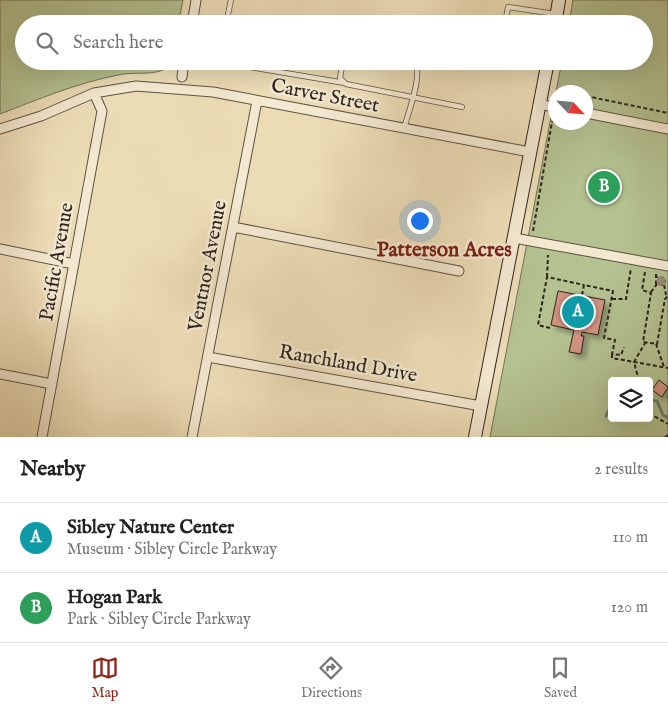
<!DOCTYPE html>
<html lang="en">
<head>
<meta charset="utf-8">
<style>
	body { margin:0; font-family:"IM FELL English",serif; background:#f2f2f2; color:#222 }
	.controls { position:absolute; right:15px; bottom:15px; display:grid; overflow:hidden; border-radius:5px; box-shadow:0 5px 20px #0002 }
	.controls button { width:45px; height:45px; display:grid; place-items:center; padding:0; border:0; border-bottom:1px solid #e0e0e0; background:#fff; color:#222; font:25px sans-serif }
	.compass { position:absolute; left:548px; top:85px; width:45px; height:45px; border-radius:50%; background:#fff; box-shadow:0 5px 20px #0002; rotate:116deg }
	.you { position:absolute; left:419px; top:220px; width:18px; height:18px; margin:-12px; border:4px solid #fff; border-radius:50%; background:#1a73e8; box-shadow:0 0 0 8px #1a73e833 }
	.badge { display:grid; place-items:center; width:32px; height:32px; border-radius:50%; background:#8f2418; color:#fff; font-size:16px; font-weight:700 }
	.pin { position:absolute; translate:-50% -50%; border:2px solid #fff; box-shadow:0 1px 5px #0006 }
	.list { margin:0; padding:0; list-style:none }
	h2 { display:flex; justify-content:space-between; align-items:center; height:65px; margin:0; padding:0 20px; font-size:21px }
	h2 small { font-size:16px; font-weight:400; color:#767676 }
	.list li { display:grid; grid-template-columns:32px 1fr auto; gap:15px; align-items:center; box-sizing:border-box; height:70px; padding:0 20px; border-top:1px solid #e0e0e0 }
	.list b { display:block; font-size:19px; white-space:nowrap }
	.list p { margin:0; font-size:16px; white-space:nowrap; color:#767676 }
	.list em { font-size:16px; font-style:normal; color:#767676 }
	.icon { flex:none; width:28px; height:28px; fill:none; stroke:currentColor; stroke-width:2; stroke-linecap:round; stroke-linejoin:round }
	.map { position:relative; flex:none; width:668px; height:437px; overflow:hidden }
	.search { position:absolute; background:#fff; box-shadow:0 5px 20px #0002; left:15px; right:15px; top:15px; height:55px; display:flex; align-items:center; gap:12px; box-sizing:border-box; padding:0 18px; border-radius:28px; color:#767676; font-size:19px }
	.sheet { height:205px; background:#fff }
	nav { display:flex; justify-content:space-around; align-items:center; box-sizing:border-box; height:70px; border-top:1px solid #e0e0e0; background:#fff; font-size:14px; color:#767676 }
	nav a { display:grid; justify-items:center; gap:2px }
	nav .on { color:#8f2418 }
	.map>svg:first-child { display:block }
</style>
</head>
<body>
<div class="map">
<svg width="668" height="437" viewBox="0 0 668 437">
	<defs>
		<filter id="shadow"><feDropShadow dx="4.5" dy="4.5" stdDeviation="2.5" flood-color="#0004"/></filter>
	</defs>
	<rect width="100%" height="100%" fill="#ecdcb6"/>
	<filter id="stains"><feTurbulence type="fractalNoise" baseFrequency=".004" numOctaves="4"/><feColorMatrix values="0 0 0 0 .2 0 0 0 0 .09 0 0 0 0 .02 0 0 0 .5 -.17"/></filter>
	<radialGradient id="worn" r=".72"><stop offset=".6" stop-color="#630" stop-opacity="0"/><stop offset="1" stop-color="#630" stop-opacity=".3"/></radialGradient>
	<path fill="#b4c190" stroke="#727256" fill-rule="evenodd" d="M0,0h183l-5,24h-154v37h147l-1,5c-14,11 -35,5 -52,9 -41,8 -79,24 -118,39z
		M573,0h95v437h-178l65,-341 1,26h30v-30h-30l6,-31h82v-37h-75zM612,381h37v37h-37z"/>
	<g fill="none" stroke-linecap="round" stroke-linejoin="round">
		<path stroke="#6f7f71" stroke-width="3" d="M649,400l8,1 6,14 5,3
			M606,416l6,-12"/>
	</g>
	<path fill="#d0937f" stroke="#2f241d" filter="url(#shadow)" d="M558,291l47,9 -7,35 -16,-3 -1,4h3l-3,18 -12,-2 5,-22 -23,-5z
		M659,380l9,7 -6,10 -10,-7z"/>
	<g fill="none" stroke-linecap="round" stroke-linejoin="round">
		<defs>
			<path id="lane" d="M226,24l5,-24
				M505,24l3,-17 47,7
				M231,61l7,4 107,18
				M343,61l-3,17 6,6 116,23
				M404,128c4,-14 20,-56 10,-67"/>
			<path id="street" d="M192,24l4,-24
				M182,77l2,-16
				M540,104l16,4
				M586,113l82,16
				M0,129l41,-13 53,-23 42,-7 77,6 317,60
				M233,227l226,44
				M514,238l154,28
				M0,249l74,15
				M208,357l273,49
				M0,374l52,10
				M42,437l60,-326 -8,-18
				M192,437l65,-336"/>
			<path id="secondary" d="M555,24l4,-24
				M475,437l73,-376"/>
		</defs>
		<use href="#lane" stroke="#5e5243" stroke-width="6"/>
		<use href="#street" stroke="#5e5243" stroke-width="11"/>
		<use href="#secondary" stroke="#2f241d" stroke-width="14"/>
		<path stroke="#2f241d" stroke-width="2" stroke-dasharray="4 2.5" stroke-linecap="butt" d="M586,96l82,17
			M533,231l19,-109 4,-3
			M645,272l-3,18 9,3 -8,49 14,2 8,-45 3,-3
			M656,274v10l8,1 1,-7 -8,-1
			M547,277l1,-22
			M664,285l2,10
			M651,292l6,-8
			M582,295l2,-10 29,6 -9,47 11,2 -3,14 9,1 3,-8
			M612,299h14l5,-31
			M550,328l-12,-3 9,-48 37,8
			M656,344l8,23
			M612,354v4l56,10
			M639,381l-5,-19 11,-19
			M649,413l19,11
			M665,437l3,-2"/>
		<use href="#lane" stroke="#f3e8d0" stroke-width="4.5"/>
		<use href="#street" stroke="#f3e8d0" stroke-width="9"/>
		<use href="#secondary" stroke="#f3e8d0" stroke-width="12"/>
	</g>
	<circle fill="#968c72" cx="661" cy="281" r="4.5"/>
	<g text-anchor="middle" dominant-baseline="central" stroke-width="5" stroke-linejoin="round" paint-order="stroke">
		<g font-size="20" fill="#2f241d" stroke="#f3e8d0">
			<text transform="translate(325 96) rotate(11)">Carver Street</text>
			<text transform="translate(57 262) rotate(-80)">Pacific Avenue</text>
			<text transform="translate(208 266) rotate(-79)">Ventnor Avenue</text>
			<text transform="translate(348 364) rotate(10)">Ranchland Drive</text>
		</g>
		<g font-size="21" font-weight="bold" fill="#7a1f14" stroke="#f3e8d0">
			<text x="444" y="250">Patterson Acres</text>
		</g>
	</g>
	<rect width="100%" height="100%" filter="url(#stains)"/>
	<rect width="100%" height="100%" fill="url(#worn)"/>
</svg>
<div class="controls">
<button><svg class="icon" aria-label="layers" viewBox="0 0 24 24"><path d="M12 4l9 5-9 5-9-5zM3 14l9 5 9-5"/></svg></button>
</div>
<svg class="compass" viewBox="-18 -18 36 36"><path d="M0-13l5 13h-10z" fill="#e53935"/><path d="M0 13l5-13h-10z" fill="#767676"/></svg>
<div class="you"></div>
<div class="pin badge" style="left:578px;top:312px;background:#0f9aa8">A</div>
<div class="pin badge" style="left:604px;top:187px;background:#2e9e5b">B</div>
<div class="search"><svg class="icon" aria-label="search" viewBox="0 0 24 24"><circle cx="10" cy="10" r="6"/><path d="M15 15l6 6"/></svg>Search here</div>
</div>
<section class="sheet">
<h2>Nearby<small>2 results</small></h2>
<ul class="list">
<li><span class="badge" style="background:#0f9aa8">A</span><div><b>Sibley Nature Center</b><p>Museum · Sibley Circle Parkway</p></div><em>110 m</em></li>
<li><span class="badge" style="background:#2e9e5b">B</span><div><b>Hogan Park</b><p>Park · Sibley Circle Parkway</p></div><em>120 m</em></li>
</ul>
</section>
<nav>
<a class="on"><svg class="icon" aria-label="map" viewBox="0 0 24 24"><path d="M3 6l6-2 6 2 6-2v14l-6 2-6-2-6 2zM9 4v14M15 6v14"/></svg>Map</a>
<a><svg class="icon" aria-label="directions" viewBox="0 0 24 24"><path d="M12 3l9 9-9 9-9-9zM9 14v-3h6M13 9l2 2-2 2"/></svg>Directions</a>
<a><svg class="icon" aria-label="saved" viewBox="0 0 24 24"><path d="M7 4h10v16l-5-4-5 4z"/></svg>Saved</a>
</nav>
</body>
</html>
